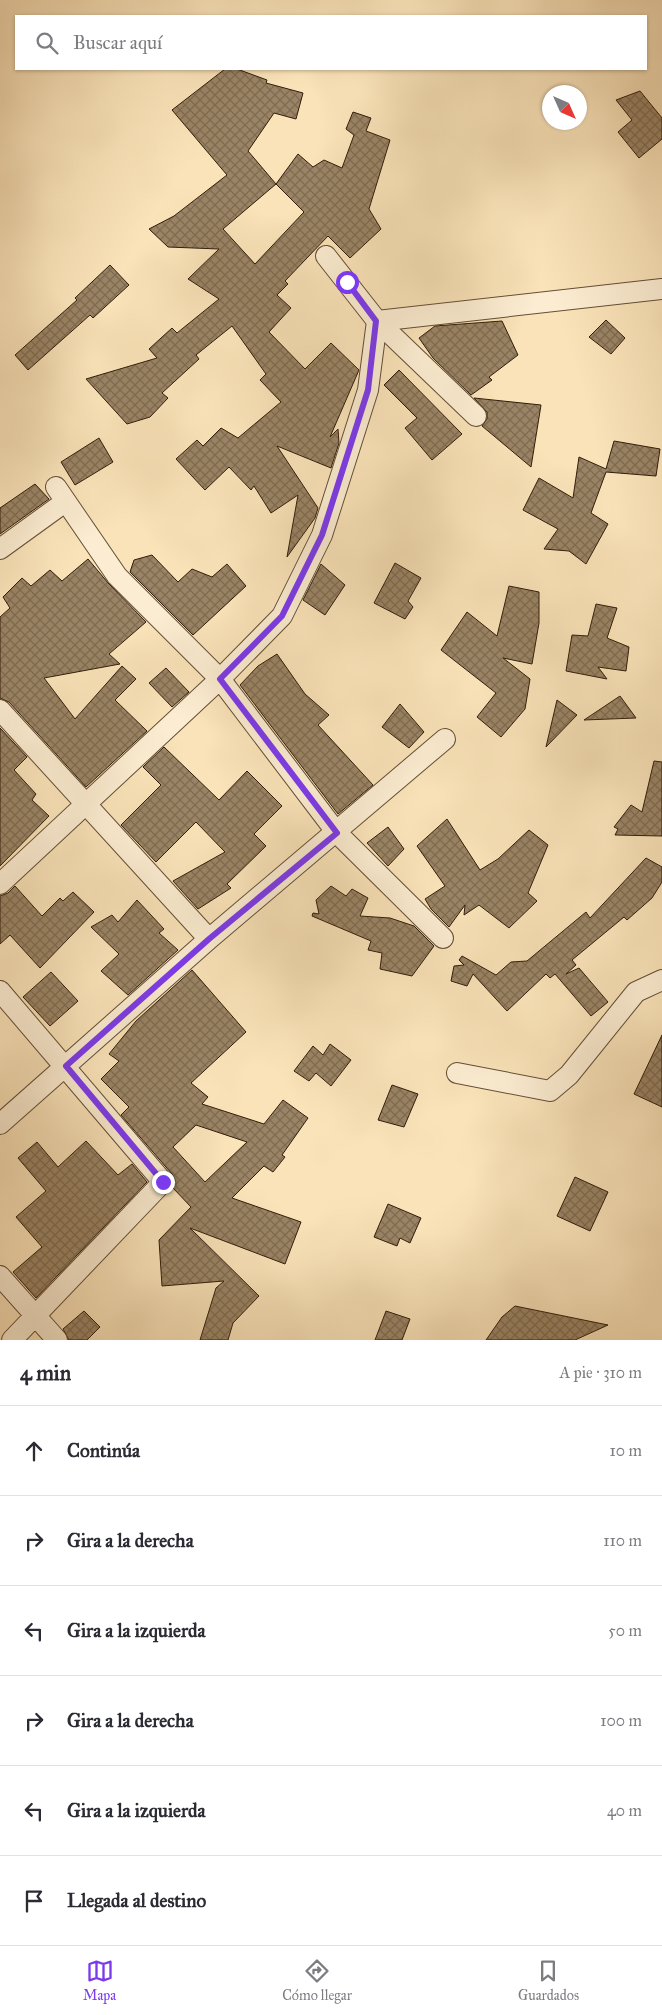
<!DOCTYPE html>
<html lang="es">
<head>
<meta charset="utf-8">
<style>
	body { margin:0; font-family:"IM FELL Great Primer",serif; background:#f2f2f3; color:#2b2b33 }
	.compass { position:absolute; left:542px; top:85px; width:45px; height:45px; border-radius:50%; background:#fff; box-shadow:0 1px 4px #0004; rotate:135deg }
	.stop { position:absolute; width:15px; height:15px; margin:-11px; border:4px solid #7c3aed; border-radius:50%; background:#fff }
	.stop.end { background:#7c3aed; border-color:#fff; box-shadow:0 1px 5px #0008 }
	.list { margin:0; padding:0; list-style:none }
	h2 { display:flex; justify-content:space-between; align-items:center; height:65px; margin:0; padding:0 20px; font-size:21px }
	h2 small { font-size:16px; font-weight:400; color:#7c7c81 }
	.list li { display:grid; grid-template-columns:32px 1fr auto; gap:15px; align-items:center; box-sizing:border-box; height:90px; padding:0 20px; border-top:1px solid #e1e1e2 }
	.list b { display:block; font-size:19px; white-space:nowrap }
	.list em { font-size:16px; font-style:normal; color:#7c7c81 }
	.icon { flex:none; width:28px; height:28px; fill:none; stroke:currentColor; stroke-width:2; stroke-linecap:round; stroke-linejoin:round }
	.map { position:relative; flex:none; width:662px; height:1340px; overflow:hidden }
	.search { position:absolute; background:#fff; box-shadow:0 1px 4px #0004; left:15px; right:15px; top:15px; height:55px; display:flex; align-items:center; gap:12px; box-sizing:border-box; padding:0 18px; border-radius:0px; color:#7c7c81; font-size:19px }
	.sheet { height:605px; background:#fff }
	nav { display:flex; justify-content:space-around; align-items:center; box-sizing:border-box; height:70px; border-top:1px solid #e1e1e2; background:#fff; font-size:14px; color:#7c7c81 }
	nav a { display:grid; justify-items:center; gap:2px }
	nav .on { color:#7c3aed }
	.map>svg:first-child { display:block }
</style>
</head>
<body>
<div class="map">
<svg width="662" height="1340" viewBox="0 0 662 1340">
	<defs>
		<pattern id="building-cross-hatch" width="8" height="8" patternUnits="userSpaceOnUse" patternTransform="scale(1.25)"><rect width="8" height="8" fill="#9a8465"/><path d="M0 0l8 8M0 8l8-8" fill="none" stroke="#7e6b51"/></pattern>
	</defs>
	<rect width="100%" height="100%" fill="#fae3b9"/>
	<filter id="stains"><feTurbulence type="fractalNoise" baseFrequency=".004" numOctaves="4"/><feColorMatrix values="0 0 0 0 .2 0 0 0 0 .09 0 0 0 0 .02 0 0 0 .5 -.17"/></filter>
	<radialGradient id="worn" r=".72"><stop offset=".6" stop-color="#630" stop-opacity="0"/><stop offset="1" stop-color="#630" stop-opacity=".3"/></radialGradient>
	<path fill="url(#building-cross-hatch)" stroke="#311d0a" fill-rule="evenodd" d="M225,69h12l30,11 -1,3 37,10 -7,26 -22,-6 -26,38 28,33 22,-30 15,13 11,-7 18,8 12,-33 -8,-6 7,-17 18,6 -5,13 24,9 -21,69 12,20 -31,29 -22,-22 -43,45 3,3 -11,11 14,13 -22,24 36,37 26,-26 28,27 -29,67 8,-8 1,14 -8,25 -54,-22 41,62 -3,10 -28,39 11,-62 -27,18 -17,-27 -3,4 -22,-23 -24,23 -29,-31 21,-19 6,6 18,-18 17,10 43,-36 -21,-22 6,-6 -34,-48 -36,29 3,4 -37,34 6,5 -18,19 -23,7 -41,-45 71,-21 -8,-9 23,-21 5,5 42,-34 -31,-20 31,-30 -51,-2 -19,-18 25,-13 53,-41 -55,-65zM276,184l28,28 -49,52 -32,-35z
		M640,91l22,27v21l-23,19 -21,-26 14,-12 -16,-20z
		M110,265l19,20 -36,33 -3,-3 -62,55 -13,-15 62,-55 -2,-2z
		M606,320l19,18 -14,16 -22,-17z
		M502,321l16,34 -29,22 3,3 -21,15 -38,-37 -14,-20 16,-12z
		M399,370l63,64 -30,26 -27,-32 12,-10 -33,-33z
		M474,398l67,7 -10,62 -49,-41 5,-7v-7z
		M99,438l14,24 -38,23 -14,-23z
		M614,441l46,8 -4,27 -50,-4 -15,41 17,11 -22,40 -17,-13 -25,-2 14,-20 -35,-19 16,-32 34,20 6,-41 27,12z
		M35,484l14,15 -49,35v-26z
		M152,555l26,27 14,-13 20,8 15,-13 19,22 -53,49 -63,-63 4,-12z
		M88,559l21,25 37,38 -37,32 11,10 -76,14 31,41 47,-53 14,13 -21,21 32,31 -61,56 -77,-85 -9,-4v-81l10,-9 -7,-11 19,-19 9,8 19,-16 12,11z
		M395,563l26,15 -13,23 5,6 -8,12 -31,-16z
		M321,564l24,21 -20,30 -22,-15z
		M509,586l30,6v31l-7,41 -29,-6 27,21 -5,30 -24,28 -24,-20 19,-24 -55,-43 26,-38 30,24z
		M596,604l21,4 -10,30 22,9 -3,24 -28,-4 9,12 -41,-8 6,-36 16,1z
		M277,654l28,40 24,21 -11,10 55,60 -35,29 -98,-129 18,-19z
		M166,668l23,24 -17,15 -23,-24z
		M620,696l16,22 -52,2z
		M557,700l20,15 -31,32z
		M400,704l24,28 -15,16 -27,-21z
		M0,728l27,29 -13,13 22,24 -4,6 17,16 -49,50z
		M164,747l55,53 28,-29 35,35 -28,28 12,12 -39,38 4,4 -33,21 -25,-28 52,-29 -29,-30 -40,40 -35,-37 40,-40 -18,-18z
		M654,761l8,1v74l-47,-1 3,-6 -4,-2 17,-22 11,7z
		M447,819l33,51 18,-11 31,-29 19,15 -20,48 9,8 -28,27 -30,-23 -15,10 1,-10 -16,22 -18,-18 -6,-10 20,-13 -28,-40z
		M388,827l16,22 -16,17 -21,-23z
		M646,858l16,9v15l-10,16 -25,22 -3,-3 -52,43 4,5 -10,9 13,-6 29,34 -17,14 -36,-42 -5,4 -4,-4 -39,37 -34,-37 -6,12 -16,-5 3,-15 10,-1 -5,-5 3,-4 34,19 15,-13 16,-1 59,-49 4,6z
		M15,886l27,30 18,-18 3,3 10,-9 21,20 -54,56 -30,-33 -10,9v-48l8,-3z
		M331,886l15,10 6,-7 16,9 -8,18 30,2 24,8 20,20 -22,30 -32,-7 2,-16 -14,-3 3,-9 -59,-25 1,-3 6,1 -3,-14z
		M137,900l27,29 -5,4 19,17 -50,45 -27,-24 18,-17 -28,-27 21,-12 6,7z
		M192,970l54,62 -55,51 17,14 -6,7 62,20 19,-24 25,18 -26,37 3,2 -12,15 -9,-6 -32,32 69,24 -16,42 -95,-36 69,68 -26,27 -5,17h-28l16,-52 8,-7 -62,5 -3,-46 32,-33 -18,-19 2,-8 -3,-6 -51,-59 8,-8 -28,-28 18,-18 -10,-7 27,-33zM196,1125l51,17 -42,40 -32,-35z
		M51,972l27,29 -28,25 -27,-29z
		M662,1035v72l-28,-13z
		M330,1044l21,16 -20,26 -15,-13 -7,8 -15,-10 19,-25 10,9z
		M392,1085l26,9 -14,33 -26,-7z
		M86,1141l32,34 14,-11 15,18 -111,116 -23,-26 29,-25 -26,-30 30,-26 -28,-33 19,-16 21,25z
		M575,1177l33,15 -18,39 -33,-15z
		M388,1204l33,14 -11,25 -10,-5 -3,8 -23,-9z
		M515,1306l93,19 -33,15h-89l16,-23z
		M84,1311l16,16 -13,13h-18l-6,-11z
		M386,1311l24,8 -8,21h-27z"/>
	<g fill="none" stroke-linecap="round" stroke-linejoin="round">
		<defs>
			<path id="street" d="M476,416l-99,-95 285,-32
				M56,487l61,89 103,103 117,154 106,105
				M0,549l65,-47
				M0,710l209,229
				M0,884l220,-205 62,-63 40,-81 46,-145 9,-69 -51,-65
				M0,991l163,191 -151,158
				M457,1073l93,18 19,-16 67,-83 26,-12
				M0,1124l209,-185 236,-200
				M0,1276l57,64"/>
		</defs>
		<use href="#street" stroke="#634e36" stroke-width="22"/>
		<use href="#street" stroke="#fcedd2" stroke-width="20"/>
	</g>
	<g fill="none" stroke-linecap="round" stroke-linejoin="round">
		<path stroke="#7c3aed" stroke-width="6" d="M163,1182l-97,-116 143,-127 128,-106 -117,-154 62,-63 40,-81 46,-145 8,-69 -29,-39"/>
	</g>
	<rect width="100%" height="100%" filter="url(#stains)"/>
	<rect width="100%" height="100%" fill="url(#worn)"/>
</svg>
<svg class="compass" viewBox="-18 -18 36 36"><path d="M0-13l5 13h-10z" fill="#e53935"/><path d="M0 13l5-13h-10z" fill="#7c7c81"/></svg>
<div class="stop" style="left:347px;top:282px"></div>
<div class="stop end" style="left:163px;top:1182px"></div>
<div class="search"><svg class="icon" aria-label="search" viewBox="0 0 24 24"><circle cx="10" cy="10" r="6"/><path d="M15 15l6 6"/></svg>Buscar aquí</div>
</div>
<section class="sheet">
<h2>4 min<small>A pie · 310 m</small></h2>
<ul class="list">
<li><svg class="icon" aria-label="ahead" viewBox="0 0 24 24"><path d="M12 20V5M6 11l6-6 6 6"/></svg><div><b>Continúa</b></div><em>10 m</em></li>
<li><svg class="icon" aria-label="right" viewBox="0 0 24 24"><path d="M7 20v-9h11M14 6l5 5-5 5"/></svg><div><b>Gira a la derecha</b></div><em>110 m</em></li>
<li><svg class="icon" aria-label="left" viewBox="0 0 24 24"><path d="M17 20v-9H6M10 6l-5 5 5 5"/></svg><div><b>Gira a la izquierda</b></div><em>50 m</em></li>
<li><svg class="icon" aria-label="right" viewBox="0 0 24 24"><path d="M7 20v-9h11M14 6l5 5-5 5"/></svg><div><b>Gira a la derecha</b></div><em>100 m</em></li>
<li><svg class="icon" aria-label="left" viewBox="0 0 24 24"><path d="M17 20v-9H6M10 6l-5 5 5 5"/></svg><div><b>Gira a la izquierda</b></div><em>40 m</em></li>
<li><svg class="icon" aria-label="arrive" viewBox="0 0 24 24"><path d="M6 21V4h12l-3 4 3 4H6"/></svg><div><b>Llegada al destino</b></div></li>
</ul>
</section>
<nav>
<a class="on"><svg class="icon" aria-label="map" viewBox="0 0 24 24"><path d="M3 6l6-2 6 2 6-2v14l-6 2-6-2-6 2zM9 4v14M15 6v14"/></svg>Mapa</a>
<a><svg class="icon" aria-label="directions" viewBox="0 0 24 24"><path d="M12 3l9 9-9 9-9-9zM9 14v-3h6M13 9l2 2-2 2"/></svg>Cómo llegar</a>
<a><svg class="icon" aria-label="saved" viewBox="0 0 24 24"><path d="M7 4h10v16l-5-4-5 4z"/></svg>Guardados</a>
</nav>
</body>
</html>
